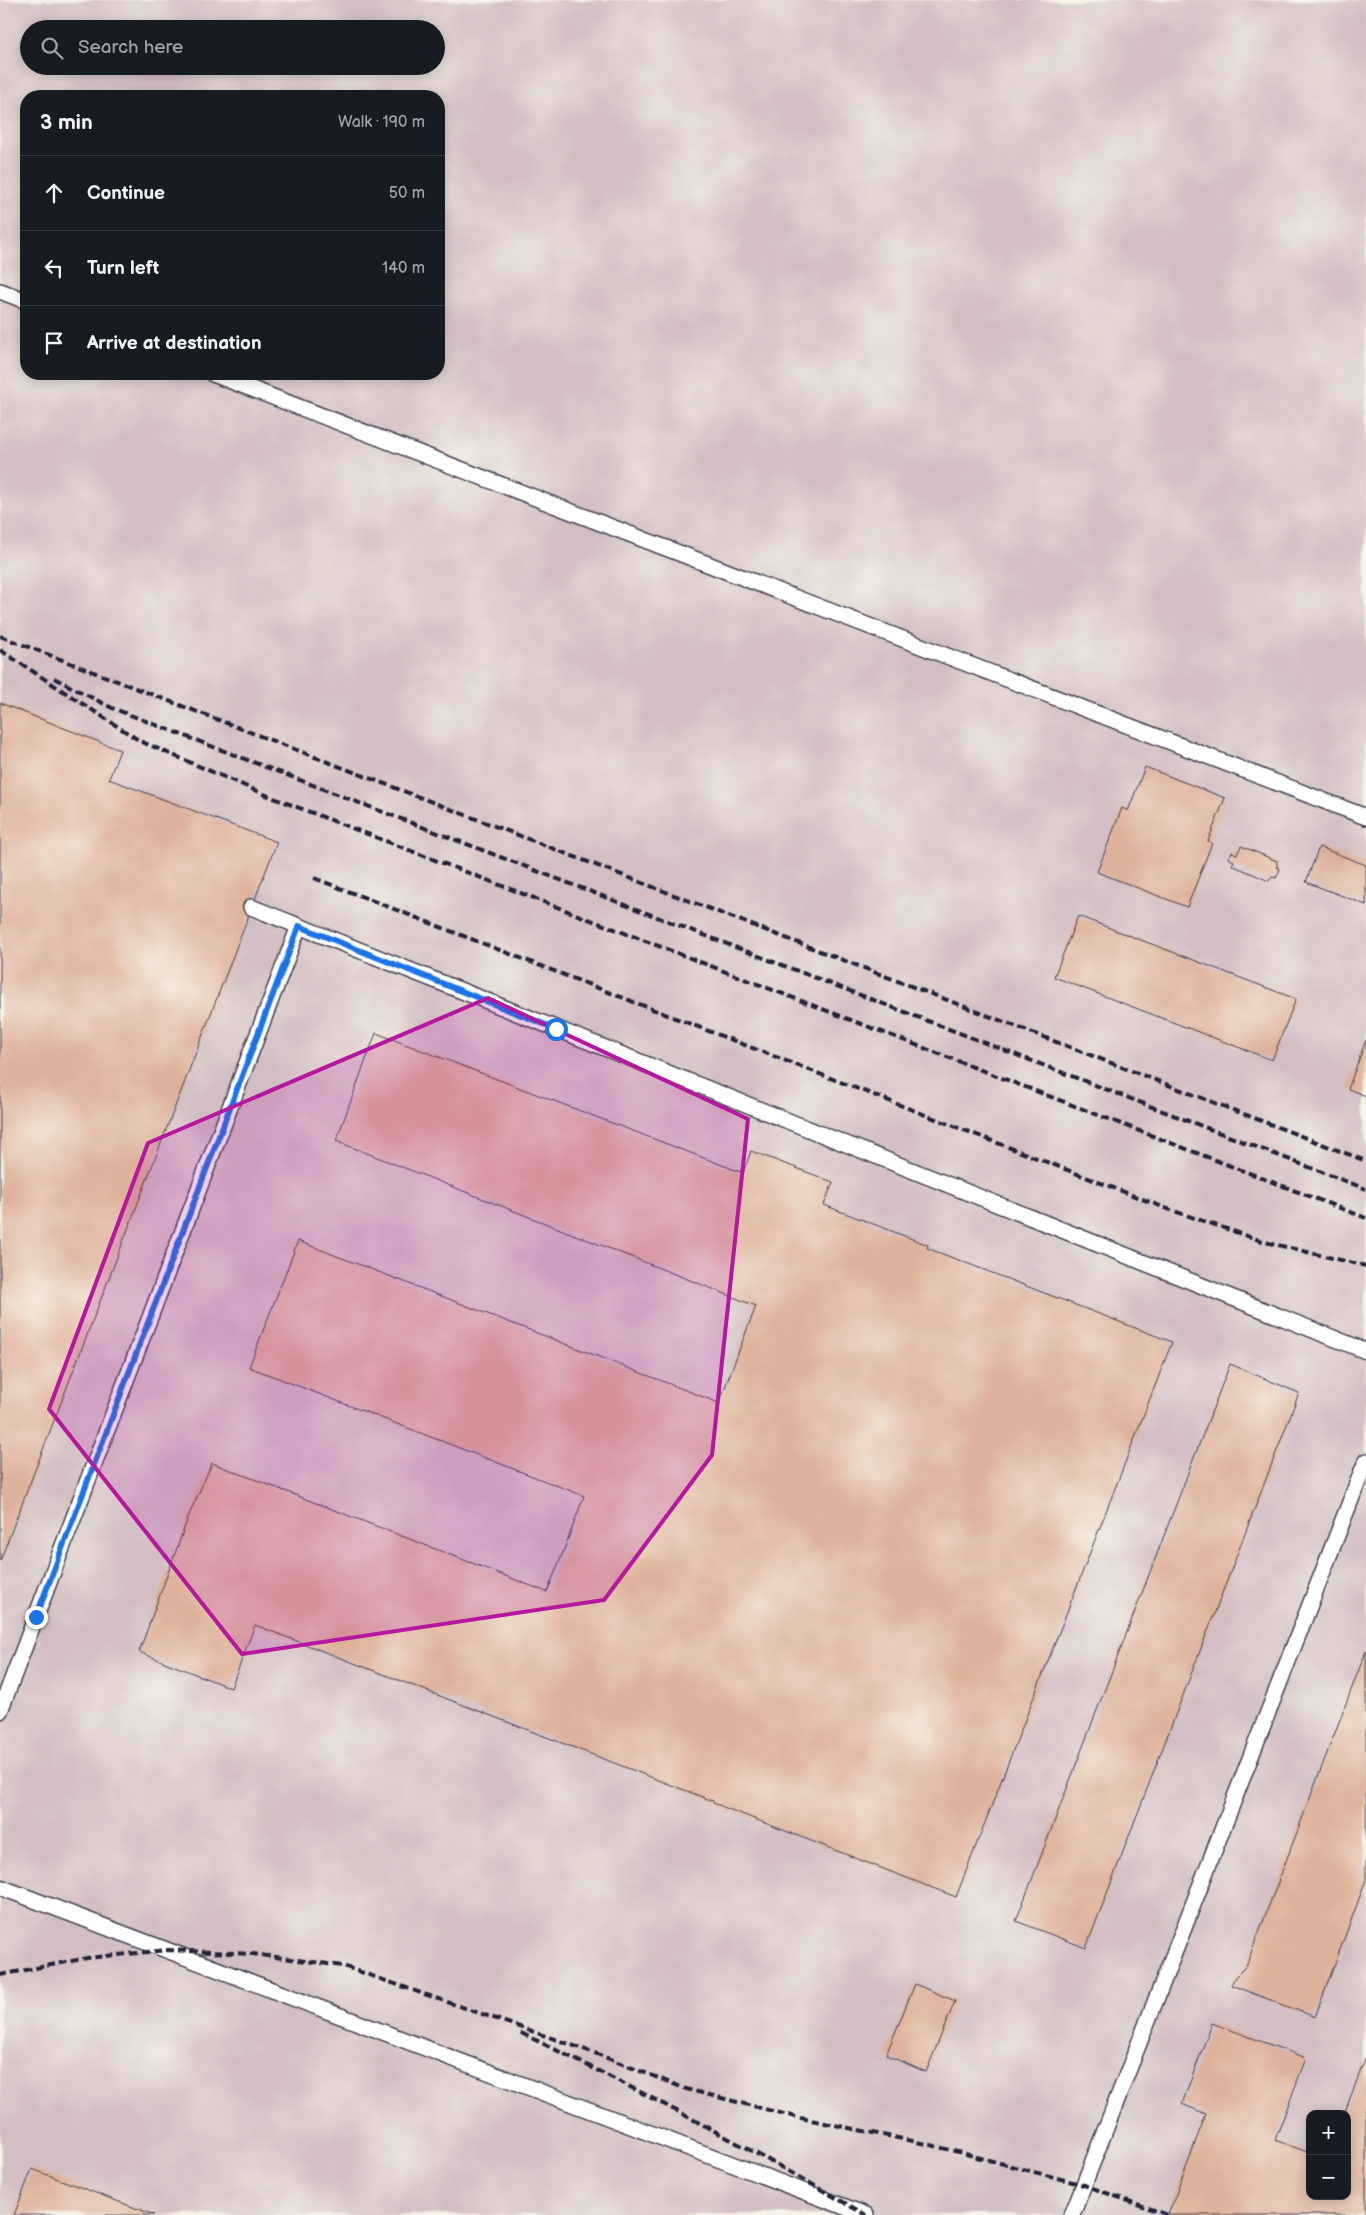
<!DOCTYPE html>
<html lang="en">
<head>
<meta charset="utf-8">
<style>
	body { margin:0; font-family:"Balsamiq Sans",sans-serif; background:#20242c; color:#f1f3f6 }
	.controls { position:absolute; right:15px; bottom:15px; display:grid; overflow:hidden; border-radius:10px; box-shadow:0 2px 12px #0003 }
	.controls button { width:45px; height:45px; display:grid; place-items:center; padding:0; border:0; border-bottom:1px solid #363941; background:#171b24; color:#f1f3f6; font:25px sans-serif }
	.stop { position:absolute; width:15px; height:15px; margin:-11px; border:4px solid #1a73e8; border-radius:50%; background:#fff }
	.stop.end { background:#1a73e8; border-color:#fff; box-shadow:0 1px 5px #0008 }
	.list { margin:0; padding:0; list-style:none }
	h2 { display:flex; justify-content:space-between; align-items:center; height:65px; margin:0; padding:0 20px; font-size:21px }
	h2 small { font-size:16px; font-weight:400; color:#9ea1a6 }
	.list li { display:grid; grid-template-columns:32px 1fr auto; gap:15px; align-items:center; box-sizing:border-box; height:75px; padding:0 20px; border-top:1px solid #363941 }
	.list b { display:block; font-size:19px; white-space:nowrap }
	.list em { font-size:16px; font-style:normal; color:#9ea1a6 }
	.icon { flex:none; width:28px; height:28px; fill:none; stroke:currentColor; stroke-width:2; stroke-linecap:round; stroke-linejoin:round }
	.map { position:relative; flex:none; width:1366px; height:2215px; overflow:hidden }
	.search { position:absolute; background:#171b24; box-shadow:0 2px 12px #0003; left:20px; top:20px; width:425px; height:55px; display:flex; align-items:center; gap:12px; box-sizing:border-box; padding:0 18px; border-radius:28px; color:#9ea1a6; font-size:19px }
	.panel { position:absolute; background:#171b24; box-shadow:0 2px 12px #0003; left:20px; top:90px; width:425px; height:290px; border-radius:20px }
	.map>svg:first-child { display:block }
</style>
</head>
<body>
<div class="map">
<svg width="1366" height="2215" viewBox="0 0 1366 2215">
	<rect width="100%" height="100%" fill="#f7f3e8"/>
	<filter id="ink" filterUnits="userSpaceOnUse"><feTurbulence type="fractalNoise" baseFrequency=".02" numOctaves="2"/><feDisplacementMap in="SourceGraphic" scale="10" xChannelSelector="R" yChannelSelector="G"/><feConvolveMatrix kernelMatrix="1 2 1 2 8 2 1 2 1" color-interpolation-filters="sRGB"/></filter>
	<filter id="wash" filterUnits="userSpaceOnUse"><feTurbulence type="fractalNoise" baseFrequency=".0096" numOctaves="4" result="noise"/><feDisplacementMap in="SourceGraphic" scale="20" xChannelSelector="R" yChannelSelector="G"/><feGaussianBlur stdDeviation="1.12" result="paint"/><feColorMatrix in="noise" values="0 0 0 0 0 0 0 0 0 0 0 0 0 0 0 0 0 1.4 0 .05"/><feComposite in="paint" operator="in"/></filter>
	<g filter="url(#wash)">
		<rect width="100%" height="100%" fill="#e8dfbb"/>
		<path fill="#d2bec3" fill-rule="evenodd" d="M0,0h1366v2215h-1366zM29,29h407v37h-407zM26,96h413v278h-413zM1310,2114h37v82h-37z"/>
		<g id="blocks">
			<path fill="#deb19a" d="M0,703l120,47 -11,29 168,63 -277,719z
				M1145,767l80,31 -17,43 4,2 -25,64 -90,-35 25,-64 6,3z
				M1241,846l36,15v6l3,2 -4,9 -4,-1 -3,4 -37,-16 2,-4 -6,-3 4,-6 5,2z
				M1319,847l47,18v40l-60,-23z
				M1078,916l218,83 -24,61 -218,-83z
				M376,1033l367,140 8,-22 82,31 -9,23 104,40 -1,3 245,94 -216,555 -243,-94v-2l-458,-176 -24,63 -92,-36 50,-137 23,-52 335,129 15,-37 22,-59 -335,-129 49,-126 421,162 37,-97 -420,-165z
				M1366,1040v56l-18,-7z
				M1230,1364l69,29 -213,555 -70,-27z
				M1366,1651v229l-51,137 -84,-32 4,-8 11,-11z
				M915,1984l40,17 -29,71 -40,-17z
				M1212,2023l94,35 -31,82 35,13v43h37v-82h-3l22,-57v158h-198l38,-101 -24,-10z
				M32,2169l122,46h-140z"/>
		</g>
	</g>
	<g filter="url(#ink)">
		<use href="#blocks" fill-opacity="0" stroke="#403e4e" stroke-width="1"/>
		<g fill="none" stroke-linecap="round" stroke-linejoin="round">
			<defs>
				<path id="service" d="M0,291l26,10
					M213,374l1153,443
					M251,907l1115,444
					M0,1711l299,-785
					M0,1887l866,328
					M1072,2215l294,-754"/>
			</defs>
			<use href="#service" stroke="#403e4e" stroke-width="18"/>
			<use href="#service" stroke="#fff" stroke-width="15"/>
			<path stroke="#22223b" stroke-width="4" stroke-dasharray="8 4" stroke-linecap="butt" d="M0,636l1366,525
				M0,650l140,91 131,56 1095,421
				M54,678l58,30 1254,481
				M314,878l854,331 97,33 101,24
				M0,1975l87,-17 81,-8 85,4 90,12 249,86 94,37 110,28 135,28 153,40 84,30
				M521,2033c117,56 232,117 345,182"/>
		</g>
	</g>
	<g fill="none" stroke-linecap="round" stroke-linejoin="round" filter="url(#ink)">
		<path stroke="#1a73e8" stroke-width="6" d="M36,1617l263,-691 257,103"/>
	</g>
	<path fill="#b5179e" fill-opacity="0.2" stroke="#b5179e" stroke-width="4" stroke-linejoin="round" d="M488,998l260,121 -36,336 -108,145 -362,54 -193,-245 99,-266z"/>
</svg>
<div class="controls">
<button>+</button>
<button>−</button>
</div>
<div class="stop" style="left:556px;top:1029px"></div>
<div class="stop end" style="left:36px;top:1617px"></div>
<div class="search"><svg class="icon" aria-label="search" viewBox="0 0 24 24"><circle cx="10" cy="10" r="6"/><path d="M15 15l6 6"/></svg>Search here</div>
<section class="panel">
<h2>3 min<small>Walk · 190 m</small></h2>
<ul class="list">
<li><svg class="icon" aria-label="ahead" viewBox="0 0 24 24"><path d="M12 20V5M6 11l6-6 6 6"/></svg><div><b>Continue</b></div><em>50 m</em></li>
<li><svg class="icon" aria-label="left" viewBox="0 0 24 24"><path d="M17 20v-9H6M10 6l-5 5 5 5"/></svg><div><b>Turn left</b></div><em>140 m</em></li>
<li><svg class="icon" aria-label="arrive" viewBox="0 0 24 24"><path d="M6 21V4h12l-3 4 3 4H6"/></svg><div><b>Arrive at destination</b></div></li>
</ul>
</section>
</div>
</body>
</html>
